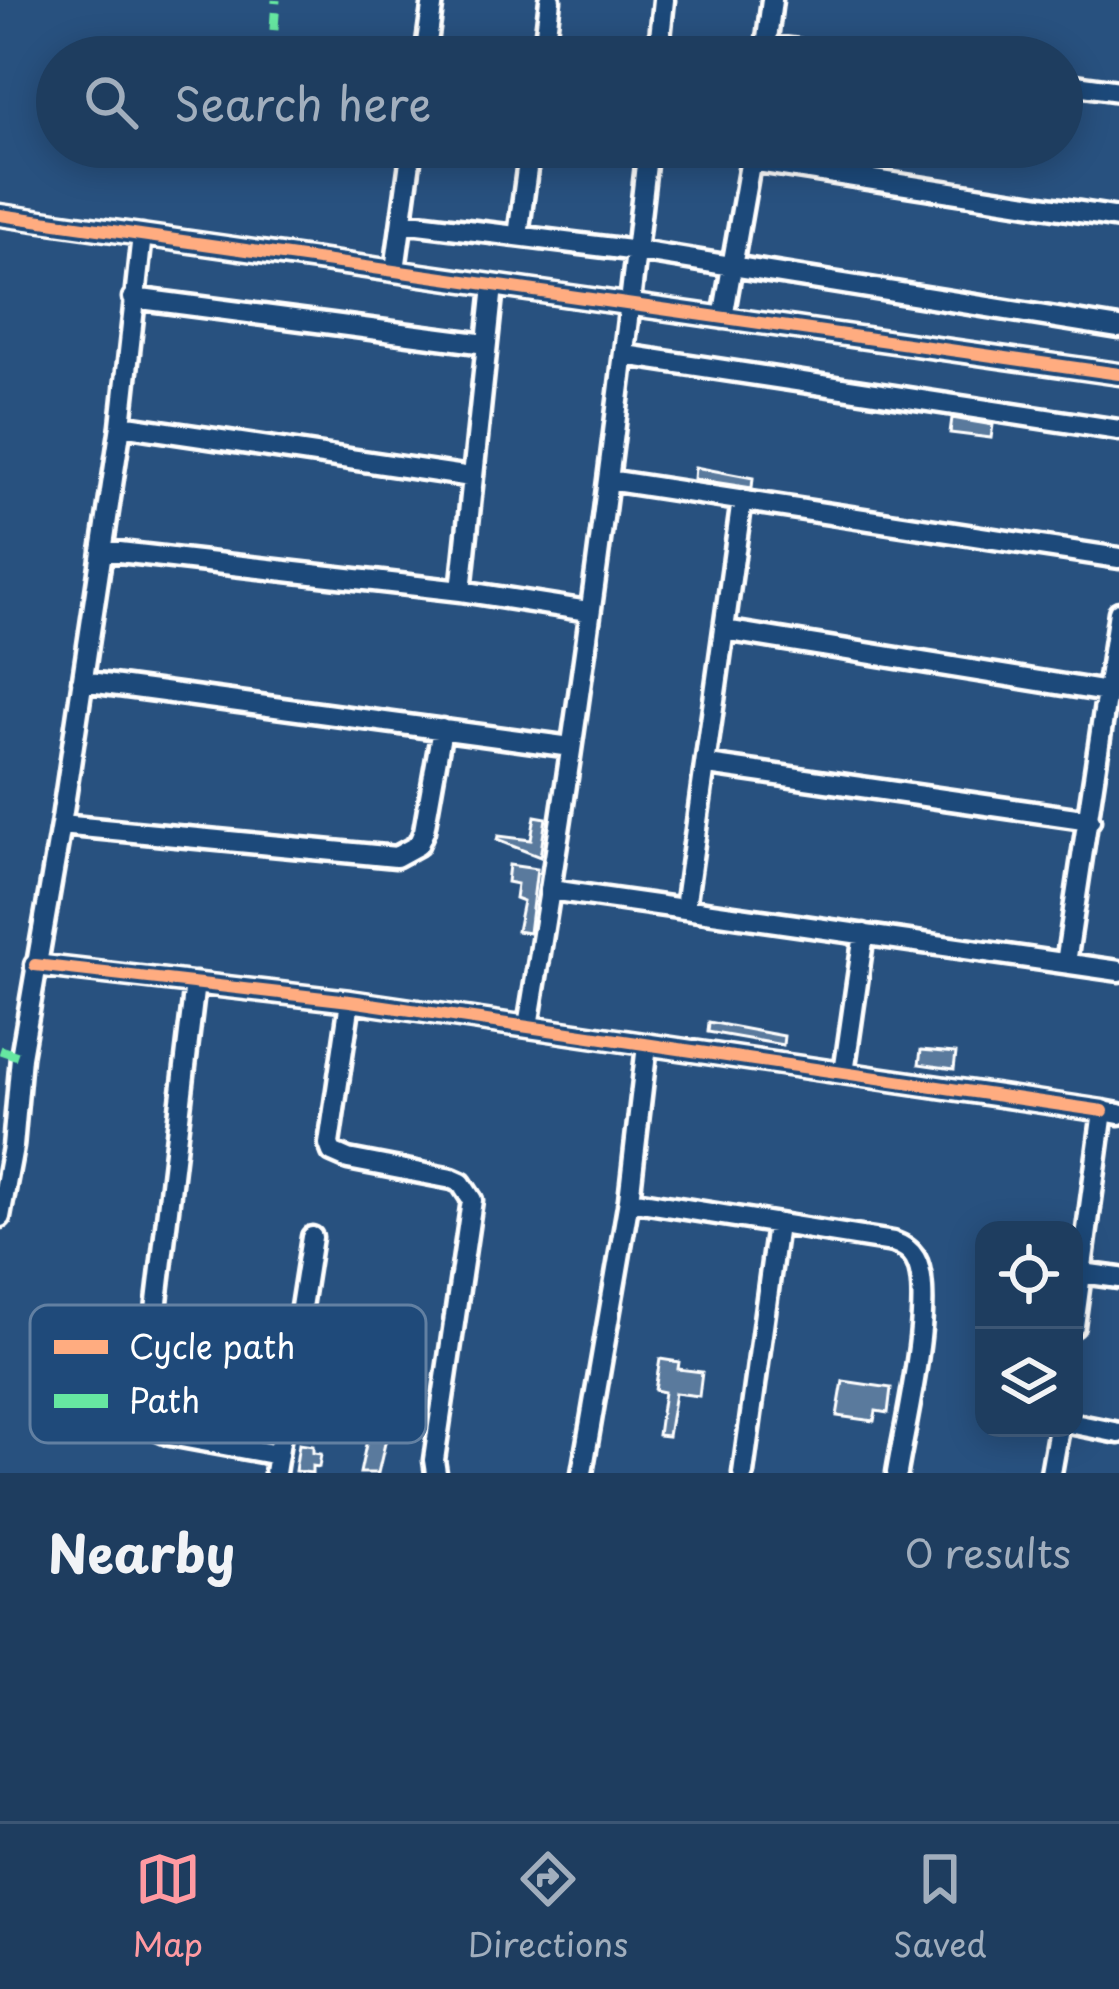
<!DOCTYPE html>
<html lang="en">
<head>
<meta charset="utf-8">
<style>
	body { margin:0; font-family:"Playpen Sans",sans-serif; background:#264465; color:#f1f3f6 }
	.controls { position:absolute; right:36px; bottom:36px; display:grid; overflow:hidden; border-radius:24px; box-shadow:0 6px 30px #0003 }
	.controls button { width:108px; height:108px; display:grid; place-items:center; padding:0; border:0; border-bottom:3px solid #3c5674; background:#1e3d5f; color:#f1f3f6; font:60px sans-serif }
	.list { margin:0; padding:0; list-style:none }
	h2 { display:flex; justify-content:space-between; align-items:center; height:156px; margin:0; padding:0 48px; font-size:51px }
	h2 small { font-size:39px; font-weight:400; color:#a1aebd }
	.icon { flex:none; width:66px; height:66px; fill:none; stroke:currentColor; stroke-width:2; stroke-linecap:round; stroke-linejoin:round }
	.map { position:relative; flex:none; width:1119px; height:1473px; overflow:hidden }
	.search { position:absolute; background:#1e3d5f; box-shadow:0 6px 30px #0003; left:36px; right:36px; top:36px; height:132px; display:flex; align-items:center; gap:30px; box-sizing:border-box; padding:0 42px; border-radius:66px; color:#a1aebd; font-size:45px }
	.sheet { height:348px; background:#1e3d5f }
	nav { display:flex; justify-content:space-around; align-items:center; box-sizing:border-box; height:168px; border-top:3px solid #3c5674; background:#1e3d5f; font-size:33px; color:#a1aebd }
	nav a { display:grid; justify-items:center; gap:6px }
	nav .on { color:#ff9aa2 }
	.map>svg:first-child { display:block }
</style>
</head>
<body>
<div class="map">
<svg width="1119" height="1473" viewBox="0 0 1119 1473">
	<rect width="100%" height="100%" fill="#28517f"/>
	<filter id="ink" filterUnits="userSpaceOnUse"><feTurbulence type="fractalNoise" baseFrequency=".00833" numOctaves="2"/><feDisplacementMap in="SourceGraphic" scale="24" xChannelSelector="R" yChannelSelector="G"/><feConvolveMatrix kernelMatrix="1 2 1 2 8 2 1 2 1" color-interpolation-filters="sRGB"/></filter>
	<g filter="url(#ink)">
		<path fill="#5a7a9d" stroke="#fff" stroke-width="3" d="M952,418l41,7 -2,13 -41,-5z
			M695,467l58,11 -1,10 -58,-9z
			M535,816l11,2 -6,39 -43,-17 1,-4 33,4z
			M509,865l28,4 -8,64 -12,-2 6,-30 -8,-3 2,-14 -10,-2z
			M709,1022l75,14 -1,9 -75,-13z
			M921,1050l35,3 -2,16 -35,-5z
			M660,1359l19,3 -1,7 24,3 -3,24 -24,-3 -7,43 -10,-1 6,-43 -9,-2z
			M843,1381l48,7 -3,25 -12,-2 -2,10 -37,-5z
			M368,1435l18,4 -8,34h-18z
			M299,1444l14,2v7l8,1 -2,13 -7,-1v7l-17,-2z"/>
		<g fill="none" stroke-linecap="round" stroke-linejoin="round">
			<defs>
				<path id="minor" d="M766,46l87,11
					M765,55l7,-55
					M425,57l8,-57
					M543,57l7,-57
					M658,57l6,-57
					M1062,83l57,8
					M751,161l368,57
					M0,215l1119,159
					M402,222l236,29 481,77
					M518,236l12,-89
					M395,270l17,-123
					M133,298l353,46
					M723,318l30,-171
					M625,355l494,75
					M121,425l350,52
					M608,480l511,78
					M102,550l359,41 127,20
					M461,591l32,-305
					M724,630l383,62
					M82,681l489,66
					M708,765l382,55
					M61,825l335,32 22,-12 6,-14 18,-102
					M551,890l568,81
					M685,908l57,-408
					M1066,963l53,-351
					M35,965l315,36 753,110
					M195,983l-51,428 12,18 14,6 108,20
					M350,1001l-21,143 3,8 16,7 104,20 9,4 11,17 -38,260 2,13
					M528,1026c49,-292 87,-585 120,-879
					M844,1073l20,-139
					M629,1200l18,-155
					M0,1217l13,-70 8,-90 40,-232 60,-400 21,-190
					M1082,1273l37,5
					M1074,1326l29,-215 16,3
					M1074,1424l45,9
					M275,1473l37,-236
					M582,1473l47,-273 264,42c9,3 17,7 22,16 22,37 -11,170 -18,215
					M743,1473l34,-248
					M1051,1473l8,-45"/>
			</defs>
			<use href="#minor" stroke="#fff" stroke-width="27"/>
			<use href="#minor" stroke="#1f4a7a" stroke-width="18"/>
			<path stroke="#66e7a1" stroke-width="9" stroke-dasharray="18 9" stroke-linecap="butt" d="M272,57l4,-57
				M391,147l21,3
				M0,1050l21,7"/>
			<defs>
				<path id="cycleway" d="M0,215l1119,159
					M35,965l315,36 753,110"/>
			</defs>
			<use href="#cycleway" stroke="#1f4a7a" stroke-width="20"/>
			<use href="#cycleway" stroke="#ffac80" stroke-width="12"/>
		</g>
	</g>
	<rect x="30" y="1305" width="396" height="138" rx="18" fill="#1f4a7a" stroke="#6280a2" stroke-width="3"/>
	<rect x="54" y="1340" width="54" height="14" fill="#ffac80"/>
	<rect x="54" y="1394" width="54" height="14" fill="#66e7a1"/>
	<g font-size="33" fill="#fff">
		<text x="129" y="1359">Cycle path</text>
		<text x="129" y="1413">Path</text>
	</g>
</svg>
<div class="controls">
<button><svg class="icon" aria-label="locate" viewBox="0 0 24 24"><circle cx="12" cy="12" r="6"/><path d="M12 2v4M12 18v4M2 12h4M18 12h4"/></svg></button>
<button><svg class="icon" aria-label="layers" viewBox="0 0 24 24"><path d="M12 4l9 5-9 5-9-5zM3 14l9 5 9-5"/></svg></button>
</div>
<div class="search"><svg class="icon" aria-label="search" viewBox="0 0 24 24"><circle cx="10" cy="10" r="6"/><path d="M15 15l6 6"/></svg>Search here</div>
</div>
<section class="sheet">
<h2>Nearby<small>0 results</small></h2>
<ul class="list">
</ul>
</section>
<nav>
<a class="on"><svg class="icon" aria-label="map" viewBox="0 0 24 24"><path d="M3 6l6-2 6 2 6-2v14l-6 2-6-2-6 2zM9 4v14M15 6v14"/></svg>Map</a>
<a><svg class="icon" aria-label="directions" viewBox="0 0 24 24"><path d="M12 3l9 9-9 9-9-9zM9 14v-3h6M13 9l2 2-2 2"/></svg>Directions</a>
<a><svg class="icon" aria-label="saved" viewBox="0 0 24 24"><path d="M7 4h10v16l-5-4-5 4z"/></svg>Saved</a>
</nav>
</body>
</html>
